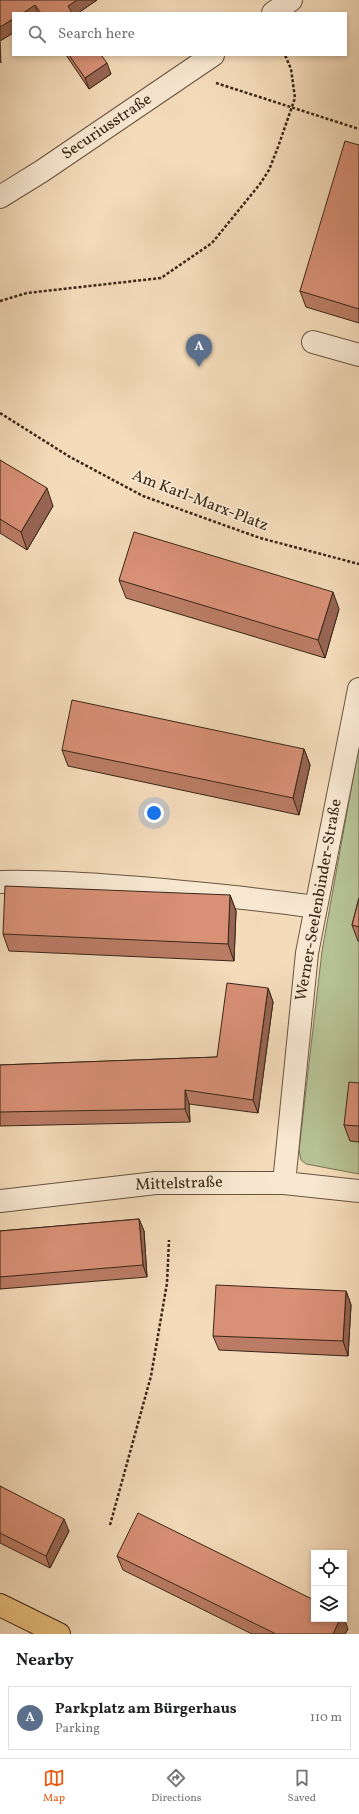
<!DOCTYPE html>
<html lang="en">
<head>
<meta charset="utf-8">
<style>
	body { margin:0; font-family:Vollkorn,serif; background:#f2f2f2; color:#202124 }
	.controls { position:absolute; right:12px; bottom:12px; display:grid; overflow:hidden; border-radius:0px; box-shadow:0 2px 6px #0003 }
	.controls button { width:36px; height:36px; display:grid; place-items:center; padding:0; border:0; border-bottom:1px solid #e0e0e0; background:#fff; color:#202124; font:20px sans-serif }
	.you { position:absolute; left:154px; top:813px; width:14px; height:14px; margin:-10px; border:3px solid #fff; border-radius:50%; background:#1a73e8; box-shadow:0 0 0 6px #1a73e833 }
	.badge { display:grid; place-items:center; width:26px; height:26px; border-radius:50%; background:#ea580c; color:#fff; font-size:13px; font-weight:700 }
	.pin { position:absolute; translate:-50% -33px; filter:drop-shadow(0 1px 2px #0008) }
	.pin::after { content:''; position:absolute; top:21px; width:14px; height:12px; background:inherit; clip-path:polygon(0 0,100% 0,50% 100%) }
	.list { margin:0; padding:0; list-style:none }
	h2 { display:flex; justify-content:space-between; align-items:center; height:52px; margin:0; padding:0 16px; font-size:17px }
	h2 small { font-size:13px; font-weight:400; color:#757577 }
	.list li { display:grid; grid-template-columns:26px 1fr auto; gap:12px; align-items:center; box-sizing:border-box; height:64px; margin:0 8px 8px; padding:0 8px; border:1px solid #e0e0e0; border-radius:0px }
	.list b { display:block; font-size:15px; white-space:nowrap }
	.list p { margin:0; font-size:13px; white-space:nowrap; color:#757577 }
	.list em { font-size:13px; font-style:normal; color:#757577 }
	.icon { flex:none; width:22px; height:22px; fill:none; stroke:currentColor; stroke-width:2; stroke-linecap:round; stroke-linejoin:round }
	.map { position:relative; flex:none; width:359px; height:1634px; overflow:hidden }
	.search { position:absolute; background:#fff; box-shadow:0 2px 6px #0003; left:12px; right:12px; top:12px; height:44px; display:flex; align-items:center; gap:10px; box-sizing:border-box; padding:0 14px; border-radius:0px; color:#757577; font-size:15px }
	.sheet { height:124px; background:#fff }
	nav { display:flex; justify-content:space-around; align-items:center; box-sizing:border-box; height:56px; border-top:1px solid #e0e0e0; background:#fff; font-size:11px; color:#757577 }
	nav a { display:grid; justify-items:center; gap:2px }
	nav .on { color:#ea580c }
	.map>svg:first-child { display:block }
</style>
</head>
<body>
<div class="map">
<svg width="359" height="1634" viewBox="0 0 359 1634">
	<rect width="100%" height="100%" fill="#f4dbba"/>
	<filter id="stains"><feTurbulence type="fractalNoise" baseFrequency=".005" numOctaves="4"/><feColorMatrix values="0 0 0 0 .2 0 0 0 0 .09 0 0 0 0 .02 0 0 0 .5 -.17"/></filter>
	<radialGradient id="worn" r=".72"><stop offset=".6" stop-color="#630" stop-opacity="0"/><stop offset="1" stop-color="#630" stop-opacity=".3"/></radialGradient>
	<path fill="#b6c194" stroke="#787456" d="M359,745v429l-53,-10 -5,-4 -2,-10 23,-199z"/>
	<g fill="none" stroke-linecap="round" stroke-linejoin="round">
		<defs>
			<path id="minor" d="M273,13l18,-13
				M0,197l42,-26 171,-116
				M313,342l46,13
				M0,882c51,-1 101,3 152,7 55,5 109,10 163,18
				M284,1183l23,-230 52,-264
				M0,1201l156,-18h128l75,8"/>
			<path id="major" d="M0,1605l59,29"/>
		</defs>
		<use href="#minor" stroke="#685440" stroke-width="24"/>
		<use href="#major" stroke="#3a2718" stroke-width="24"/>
		<path stroke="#3a2718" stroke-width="2.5" stroke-dasharray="3 2" stroke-linecap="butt" d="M216,83l143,46
			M0,301l27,-8 134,-15 51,-35 48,-59 9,-14 9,-23 17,-49 -4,-29 -6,-14
			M0,413l70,44 73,39 117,42 99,26
			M110,1525l41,-149 16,-93 2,-43"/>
		<use href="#minor" stroke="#f8e8d2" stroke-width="22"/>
		<use href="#major" stroke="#eabe7d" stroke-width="22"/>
	</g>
	<path fill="#ba7c65" stroke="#3a2718" d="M0,0h97l-19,13h-65v20l-13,8z
		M66,55h35l10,19 -22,15z
		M359,145v178l-53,-16 -6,-16z
		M0,460l53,46 -26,44 -27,-17z
		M119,580l220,29 -14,49 -199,-60z
		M304,749l6,16 -11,50 -231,-49 -6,-16z
		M230,895l6,16 -2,50 -225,-10 -6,-17z
		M359,898v43h-1l-6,-16z
		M268,988l5,14 -15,111 -69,-9 1,18 -190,4v-61l217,-8z
		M359,1083v59l-9,-1 -6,-16z
		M139,1219l5,12 3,46 -147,12v-58z
		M346,1291l5,14 -3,51 -129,-6 -6,-14z
		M0,1486l69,45 -19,37 -50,-25z
		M117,1556l231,73 -3,5h-93l-129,-64z"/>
	<path fill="#976553" stroke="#3a2718" d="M77,0h20l-19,13h-8l-2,-7z
		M35,5l3,8h-15z
		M13,19v14l-13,8v-14z
		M0,42l1,21 -1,-3z
		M107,63l4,11 -22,15 -4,-11z
		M47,488l6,18 -26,44 -6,-18z
		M333,592l6,17 -14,49 -7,-18z
		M304,749l6,16 -11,50 -6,-17z
		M230,895l6,16 -2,50 -6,-17z
		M268,988l5,14 -15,111 -5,-13z
		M185,1090l4,14 1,18 -5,-13z
		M139,1219l5,12 3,46 -4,-12z
		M346,1291l5,14 -3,51 -5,-15z
		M64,1519l5,12 -19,37 -4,-12z
		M344,1618l4,11 -3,5h-12l7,-15h4z"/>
	<path fill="#d89076" stroke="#3a2718" d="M0,0h77l-9,6 4,7h-31l-6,-8 -12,8h-10v6l-13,8z
		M69,55h32l6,8 -22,15z
		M345,141l14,4v164l-59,-18z
		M0,460l47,28 -26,44 -21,-13z
		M134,532l199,60 -15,48 -199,-60z
		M72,700l232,49 -11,49 -231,-48z
		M5,886l225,9 -2,49 -225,-10z
		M359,898v29l-7,-2z
		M227,983l41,5 -15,112 -68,-10v19l-185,3v-47l217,-8z
		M349,1082l10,1v43l-15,-1z
		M139,1219l4,46 -143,12v-46z
		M216,1285l130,6 -3,50 -130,-5z
		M0,1486l64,33 -18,37 -46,-23z
		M138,1513l176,87v19h26l-7,15h-57l-159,-78z"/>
	<g text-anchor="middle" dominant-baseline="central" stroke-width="3.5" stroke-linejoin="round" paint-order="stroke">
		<g font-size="16" fill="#3a2718" stroke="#f8e8d2">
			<text transform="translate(107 127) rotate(-34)">Securiusstraße</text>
			<text transform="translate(200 501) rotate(21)">Am Karl-Marx-Platz</text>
			<text transform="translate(319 900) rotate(-80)">Werner-Seelenbinder-Straße</text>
			<text transform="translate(179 1184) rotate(-2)">Mittelstraße</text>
		</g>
	</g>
	<rect width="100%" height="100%" filter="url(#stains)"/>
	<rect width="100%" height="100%" fill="url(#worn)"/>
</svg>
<div class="controls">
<button><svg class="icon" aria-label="locate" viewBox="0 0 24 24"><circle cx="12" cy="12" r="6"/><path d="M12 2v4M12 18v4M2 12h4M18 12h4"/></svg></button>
<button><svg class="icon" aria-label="layers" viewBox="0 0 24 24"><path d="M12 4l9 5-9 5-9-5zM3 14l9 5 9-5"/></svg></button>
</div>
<div class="you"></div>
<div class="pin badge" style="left:199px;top:367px;background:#5c6f8a">A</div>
<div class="search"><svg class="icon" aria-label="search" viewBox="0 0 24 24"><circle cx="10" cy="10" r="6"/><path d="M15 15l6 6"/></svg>Search here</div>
</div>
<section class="sheet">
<h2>Nearby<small></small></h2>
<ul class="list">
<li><span class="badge" style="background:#5c6f8a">A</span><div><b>Parkplatz am Bürgerhaus</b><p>Parking</p></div><em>110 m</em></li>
</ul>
</section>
<nav>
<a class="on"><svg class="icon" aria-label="map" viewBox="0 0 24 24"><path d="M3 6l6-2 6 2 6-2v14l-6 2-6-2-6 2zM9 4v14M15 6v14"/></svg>Map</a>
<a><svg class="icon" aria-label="directions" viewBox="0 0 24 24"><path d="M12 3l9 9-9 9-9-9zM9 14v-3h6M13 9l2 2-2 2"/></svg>Directions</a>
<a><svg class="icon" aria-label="saved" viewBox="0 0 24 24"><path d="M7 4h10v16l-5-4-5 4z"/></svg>Saved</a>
</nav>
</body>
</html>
